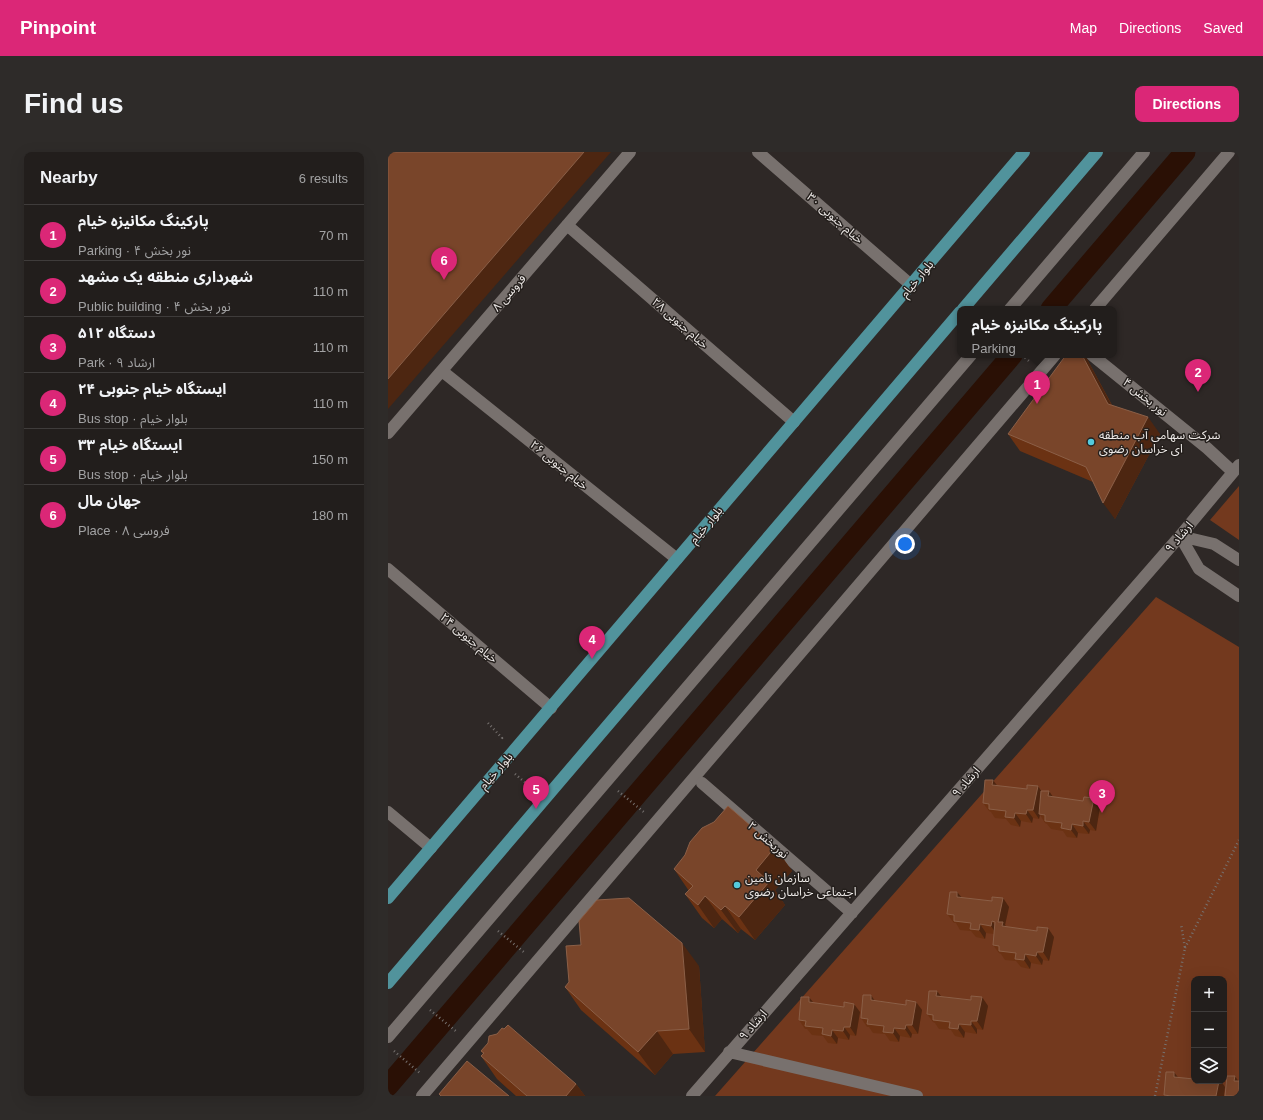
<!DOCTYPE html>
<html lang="en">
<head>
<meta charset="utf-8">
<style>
	body { margin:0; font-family:Arial,"Noto Sans Arabic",sans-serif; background:#2e2b29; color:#f1f3f6 }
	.controls { position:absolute; right:12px; bottom:12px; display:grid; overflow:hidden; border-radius:8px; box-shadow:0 4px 16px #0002 }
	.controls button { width:36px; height:36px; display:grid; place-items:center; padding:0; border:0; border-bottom:1px solid #3f3c3b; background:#221e1c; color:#f1f3f6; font:20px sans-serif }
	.you { position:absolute; left:517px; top:392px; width:14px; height:14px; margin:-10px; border:3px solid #fff; border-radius:50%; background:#1a73e8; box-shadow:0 0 0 6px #1a73e833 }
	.badge { display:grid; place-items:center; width:26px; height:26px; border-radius:50%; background:#db2777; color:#fff; font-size:13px; font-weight:700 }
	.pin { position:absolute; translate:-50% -33px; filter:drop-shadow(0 1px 2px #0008) }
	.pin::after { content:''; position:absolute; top:21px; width:14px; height:12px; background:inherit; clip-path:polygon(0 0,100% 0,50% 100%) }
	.popup { position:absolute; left:569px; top:154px; width:160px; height:52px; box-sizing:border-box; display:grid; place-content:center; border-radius:8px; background:#221e1c; filter:drop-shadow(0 1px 3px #0005); font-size:13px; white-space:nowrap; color:#a2a2a3 }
	.popup b { font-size:15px; color:#f1f3f6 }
	.popup::after { content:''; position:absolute; left:50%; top:100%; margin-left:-8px; border:8px solid transparent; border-top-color:#221e1c }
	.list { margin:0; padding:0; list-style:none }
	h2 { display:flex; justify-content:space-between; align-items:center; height:52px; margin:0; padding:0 16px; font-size:17px }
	h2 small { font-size:13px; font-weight:400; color:#a2a2a3 }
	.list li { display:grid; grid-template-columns:26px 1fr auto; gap:12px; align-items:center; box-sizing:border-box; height:56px; padding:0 16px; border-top:1px solid #3f3c3b }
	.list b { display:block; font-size:15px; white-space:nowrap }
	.list p { margin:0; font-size:13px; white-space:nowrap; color:#a2a2a3 }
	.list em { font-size:13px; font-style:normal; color:#a2a2a3 }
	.icon { flex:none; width:22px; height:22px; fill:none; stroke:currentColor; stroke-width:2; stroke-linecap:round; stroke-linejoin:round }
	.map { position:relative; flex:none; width:851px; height:944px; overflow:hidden; border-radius:8px }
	header { display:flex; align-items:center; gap:24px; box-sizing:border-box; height:56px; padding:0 20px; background:#db2777; color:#fff }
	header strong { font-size:19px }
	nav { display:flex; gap:22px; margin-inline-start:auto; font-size:14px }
	.intro { display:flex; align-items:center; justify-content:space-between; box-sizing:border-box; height:96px; padding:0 24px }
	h1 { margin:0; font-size:28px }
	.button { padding:10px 18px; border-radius:8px; background:#db2777; color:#fff; font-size:14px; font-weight:700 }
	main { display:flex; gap:24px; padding:0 24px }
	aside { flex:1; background:#221e1c; border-radius:8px; box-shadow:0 4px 16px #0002 }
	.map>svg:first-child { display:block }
</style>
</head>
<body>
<header>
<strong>Pinpoint</strong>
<nav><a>Map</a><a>Directions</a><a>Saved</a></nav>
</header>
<div class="intro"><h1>Find us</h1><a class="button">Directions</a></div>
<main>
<aside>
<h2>Nearby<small>6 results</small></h2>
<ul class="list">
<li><span class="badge">1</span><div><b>پارکینگ مکانیزه خیام</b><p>Parking · نور بخش ۴</p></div><em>70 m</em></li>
<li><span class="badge">2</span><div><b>شهرداری منطقه یک مشهد</b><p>Public building · نور بخش ۴</p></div><em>110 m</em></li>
<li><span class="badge">3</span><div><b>۵۱۲ دستگاه</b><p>Park · ارشاد ۹</p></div><em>110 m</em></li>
<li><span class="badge">4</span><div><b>ایستگاه خیام جنوبی ۲۴</b><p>Bus stop · بلوار خیام</p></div><em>110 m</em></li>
<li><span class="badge">5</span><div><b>ایستگاه خیام ۳۳</b><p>Bus stop · بلوار خیام</p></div><em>150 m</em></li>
<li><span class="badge">6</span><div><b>جهان مال</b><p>Place · فروسی ۸</p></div><em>180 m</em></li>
</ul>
</aside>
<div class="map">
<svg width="851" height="944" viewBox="0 0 851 944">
	<rect width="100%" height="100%" fill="#2e2826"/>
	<path fill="#73391e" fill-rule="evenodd" d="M851,334v54l-29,-20z
		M768,445l83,50v449h-524zM806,827h30v102h-30z"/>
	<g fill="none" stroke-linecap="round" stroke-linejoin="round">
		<path stroke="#2a1005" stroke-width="21" d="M663,157l134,-157
			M0,934l624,-731"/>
		<path stroke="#76716f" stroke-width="2.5" stroke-dasharray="1 3" stroke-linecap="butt" d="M634,203l8,7
			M100,571l14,15 -1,1
			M127,622l19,16
			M230,639l27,22
			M110,779l27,22
			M797,796l54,-108
			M42,858l27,22
			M6,899l27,23
			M767,944l30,-148 -4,-24"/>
		<path stroke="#78716e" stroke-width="12" d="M622,157l134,-157
			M707,157l134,-157
			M0,885l583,-682
			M34,944l633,-741"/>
		<path stroke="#78716e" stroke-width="12" d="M370,0l153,133
			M179,73l227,197
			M704,203l115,93 26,24
			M54,219l235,188
			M0,281l242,-281
			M792,384l19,33 40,27
			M792,384l34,8 25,16
			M0,417l163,139
			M314,631l150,130
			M0,660l43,36
			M341,900l188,44
			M304,944l488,-560 59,-71"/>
		<path stroke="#51939c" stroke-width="12" d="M575,157l134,-157
			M0,746l636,-746
			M0,831l572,-671"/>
	</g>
	<path fill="#6b3213" d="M699,207l25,46 48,29 -45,85 -22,-37 -73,-31 -12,-17z
		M609,634l30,3 11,-3 3,6 8,-1 4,6 47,10 -4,24 -6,-1 -1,4 -11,-1 -1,5 -10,-1 -4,-6 -12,-2 -4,-5 -2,-1 -5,-8 -1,4 -6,-1 -1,5 -11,-2 -1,6 -9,-2 -5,-6 -11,-1 -4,-6 -2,-1 -6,-8z
		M387,695l17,24 -17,19 10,15 -30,35 -14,-11 -3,4 -16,-14 -8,9 -12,-10 -17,-24 4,-3 -15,-22z
		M569,740l4,5 31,4 11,-3 6,9 -4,18 1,2 48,10 -5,24 -6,-1 -1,5 -11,-2 -1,6 -9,-2 -5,-6 -11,-1 -4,-6 -2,-1 -6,-8 1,-11 -8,-1 -1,6 -9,-2 -5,-6 -11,-1 -4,-7h-2l-7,-9z
		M311,814l6,86 -32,2 -18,21 -74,-65 -16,-23z
		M549,839l4,5 30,4 11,-3 6,9 -5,24 -6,-1v5l-12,-2 -1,6 -9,-2 -4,-6 -12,-1 -4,-6 -2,-1 -6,-8z
		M487,848l31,5 10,-3 6,8 -4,24h-6l-1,4 -11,-2 -1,6 -9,-1 -5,-7 -12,-1 -4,-6h-2l-6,-9z
		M425,851l47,9 -4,24 -6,-1 -1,5 -11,-2 -1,6 -9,-1 -5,-7 -11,-1 -5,-6h-2l-6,-9z
		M116,877l72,55 9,12h-69l-19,-17 -16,-23 2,-2 -2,-3 16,-17z"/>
	<path fill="#4d2611" d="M196,0h27l-223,257v-30z
		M694,203h2l3,4 33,62 -12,-17z
		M760,265l12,17 -45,85 -12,-16z
		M605,628l6,8 -7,-3z
		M650,634l6,9 -5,24 -6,-9z
		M661,639l6,9 -7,-4z
		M706,646l6,9 -4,24 -7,-9z
		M639,658l6,8 -1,5 -6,-9z
		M627,661l6,8 -1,6 -6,-9z
		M695,669l7,9 -1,4 -6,-8z
		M684,672l6,9 -1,5 -6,-8z
		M387,695l17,24 -17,19 10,15 -30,35 -16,-23 17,-47z
		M569,740l7,8 -7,-3z
		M317,744l17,23 -8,9 -16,-23z
		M615,746l6,9 -4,18 4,5 -1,5 -10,-13z
		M337,754l16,23 -3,4 -17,-23z
		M604,769l6,9 -1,5 -6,-9z
		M592,772l6,9 -1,6 -6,-9z
		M660,776l6,9 -5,24 -6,-9z
		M294,791l17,23 6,86 -16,-23z
		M649,800l6,8 -1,5 -6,-9z
		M637,802l6,9 -1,6 -6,-9z
		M549,839l6,8 -7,-3z
		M483,843l6,9 -6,-4z
		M421,845l7,9 -7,-4z
		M594,845l6,9 -5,24 -6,-9z
		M528,850l6,8 -4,24 -6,-9z
		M466,852l6,8 -4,24 -6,-9z
		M583,869l6,8v5l-6,-9z
		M571,872l6,8 -1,6 -6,-9z
		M518,873l6,9 -1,4 -6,-9z
		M456,875l6,8 -1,5 -6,-9z
		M506,876l6,8 -1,6 -6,-9z
		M444,878l6,8 -1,6 -6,-8z
		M269,879l16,23 -18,21 -17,-23z
		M786,920l6,8 -6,-3z
		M847,924l4,6 -5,-1z
		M831,929h2l4,6 -1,9h-8z
		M188,932l9,12h-19z"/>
	<path fill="#79452a" stroke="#8b5f47" d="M0,0h196l-196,227z
		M678,203h16l26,49 40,13 -45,86 -17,-36 -78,-33z
		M597,628h8l-1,5 35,4v-4l11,1 -5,24h-6l-1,4 -11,-1 -1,5 -9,-1 1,-6 -17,-2v-5l-6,-1z
		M653,639h8l-1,5 35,5 1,-4 10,1 -5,24 -6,-1v5l-11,-2 -1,6 -10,-2 1,-5 -17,-2v-6l-6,-1z
		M340,654l47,41 -19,23 13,12 -30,35 -14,-11 -4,4 -16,-14 -7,9 -13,-11 8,-8 -19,-17 11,-14 5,-13 12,-14 12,-6z
		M562,740h7v5l35,4v-4l11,1 -5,24h5l-1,4 35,5v-4l11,1 -5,24h-6l-1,4 -11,-2 -1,6 -9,-1 1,-6 -17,-2v-5l-6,-1 2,-23 -3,-1 -1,5 -11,-2 -1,6 -9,-1 1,-6 -17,-2v-6l-7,-1z
		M241,746l53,45 7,86 -32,2 -19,21 -73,-65 4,-5 -3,-36 15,-1 -2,-24 18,-21z
		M541,839h8l-1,5 35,4v-4l11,1 -5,24h-6v4l-12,-1 -1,5 -9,-1 1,-6 -17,-2v-5l-6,-1z
		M475,843h8v5l35,5v-5l10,2 -4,23h-6l-1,4 -11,-1 -1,5 -10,-1 1,-6 -17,-2 1,-5 -7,-1z
		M413,845h8v5l35,5v-5l10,2 -4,23h-6l-1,4 -11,-1 -1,6 -9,-2 1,-6 -18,-2 1,-5 -7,-1z
		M120,873l68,59 -10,12h-39l-46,-40 3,-3 -3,-2 7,-8 1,-7 8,-2 5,-6 2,1z
		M79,909l42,35h-68l-2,-2z
		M778,920h8v5l20,2v2h25l-3,15h-45l-7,-1z
		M839,924h8l-1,5h5v15h-14z"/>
	<g fill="#54cadd" stroke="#241f1c" stroke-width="1.5">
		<circle cx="703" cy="290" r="4"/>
		<circle cx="349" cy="733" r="4"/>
	</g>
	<g text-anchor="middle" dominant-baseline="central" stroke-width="3" stroke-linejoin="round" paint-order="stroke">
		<g font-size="12" fill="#ede9e7" stroke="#241f1c">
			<text transform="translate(447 66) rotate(41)">خیام جنوبی ۳۰</text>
			<text transform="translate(529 127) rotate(-50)">بلوار خیام</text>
			<text transform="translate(121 141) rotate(-49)">فروسی ۸</text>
			<text transform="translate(292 171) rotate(41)">خیام جنوبی ۲۸</text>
			<text transform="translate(757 245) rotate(39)">نور بخش ۴</text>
			<text transform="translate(171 313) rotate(39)">خیام جنوبی ۲۶</text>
			<text transform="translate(318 373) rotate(-50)">بلوار خیام</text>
			<text transform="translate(791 385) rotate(-50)">ارشاد ۹</text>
			<text transform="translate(81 486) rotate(40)">خیام جنوبی ۲۴</text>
			<text transform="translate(108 619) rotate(-49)">بلوار خیام</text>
			<text transform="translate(578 630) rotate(-49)">ارشاد ۹</text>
			<text transform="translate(380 688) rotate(41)">نوربخش ۲</text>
			<text transform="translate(365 873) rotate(-49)">ارشاد ۹</text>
		</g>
		<g font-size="12" fill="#ede9e7" stroke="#241f1c" text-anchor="start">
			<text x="711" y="283">شرکت سهامی آب منطقه<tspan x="711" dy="14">ای خراسان رضوی</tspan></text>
			<text x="357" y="726">سازمان تامین<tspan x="357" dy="14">اجتماعی خراسان رضوی</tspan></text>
		</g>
	</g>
</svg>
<div class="controls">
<button>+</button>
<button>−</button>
<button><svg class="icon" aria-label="layers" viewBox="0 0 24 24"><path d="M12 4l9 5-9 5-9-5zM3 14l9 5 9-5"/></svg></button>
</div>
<div class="you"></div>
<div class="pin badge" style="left:649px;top:252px">1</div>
<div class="popup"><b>پارکینگ مکانیزه خیام</b>Parking</div>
<div class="pin badge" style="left:810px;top:240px">2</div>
<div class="pin badge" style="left:714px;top:661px">3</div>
<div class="pin badge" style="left:204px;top:507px">4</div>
<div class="pin badge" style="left:148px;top:657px">5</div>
<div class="pin badge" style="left:56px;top:128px">6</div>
</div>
</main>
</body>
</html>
